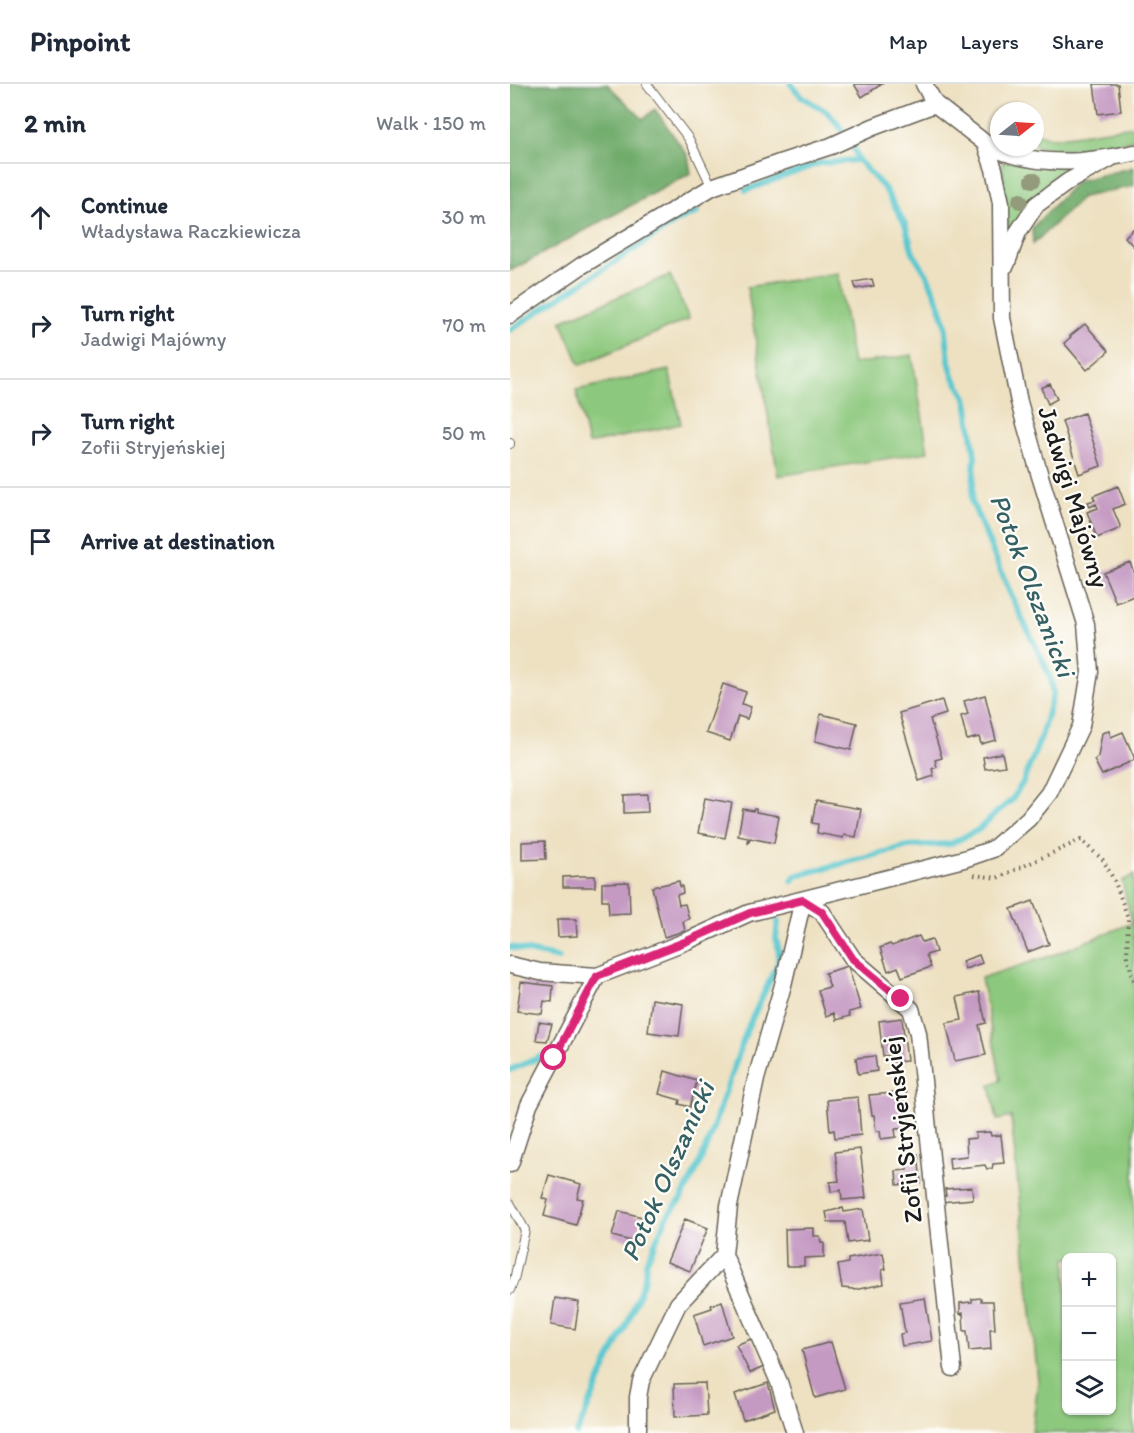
<!DOCTYPE html>
<html lang="en">
<head>
<meta charset="utf-8">
<style>
	body { margin:0; font-family:Itim,sans-serif; background:#f6f6f7; color:#1f2937 }
	.controls { position:absolute; right:18px; bottom:18px; display:grid; overflow:hidden; border-radius:9px; box-shadow:0 2px 4px #0004 }
	.controls button { width:54px; height:54px; display:grid; place-items:center; padding:0; border:0; border-bottom:2px solid #e0e1e3; background:#fff; color:#1f2937; font:30px sans-serif }
	.compass { position:absolute; left:480px; top:18px; width:54px; height:54px; border-radius:50%; background:#fff; box-shadow:0 2px 4px #0004; rotate:73deg }
	.stop { position:absolute; width:18px; height:18px; margin:-14px; border:4px solid #db2777; border-radius:50%; background:#fff }
	.stop.end { background:#db2777; border-color:#fff; box-shadow:0 2px 6px #0008 }
	.list { margin:0; padding:0; list-style:none }
	h2 { display:flex; justify-content:space-between; align-items:center; height:78px; margin:0; padding:0 24px; font-size:26px }
	h2 small { font-size:20px; font-weight:400; color:#747a83 }
	.list li { display:grid; grid-template-columns:39px 1fr auto; gap:18px; align-items:center; box-sizing:border-box; height:108px; padding:0 24px; border-top:2px solid #e0e1e3 }
	.list b { display:block; font-size:22px; white-space:nowrap }
	.list p { margin:0; font-size:20px; white-space:nowrap; color:#747a83 }
	.list em { font-size:20px; font-style:normal; color:#747a83 }
	.icon { flex:none; width:33px; height:33px; fill:none; stroke:currentColor; stroke-width:2; stroke-linecap:round; stroke-linejoin:round }
	.map { position:relative; flex:none; width:624px; height:1349px; overflow:hidden }
	header { display:flex; align-items:center; gap:36px; box-sizing:border-box; height:84px; padding:0 30px; background:#fff; border-bottom:2px solid #e0e1e3 }
	header strong { font-size:28px }
	nav { display:flex; gap:33px; margin-inline-start:auto; font-size:21px }
	main { display:flex }
	aside { flex:1; background:#fff }
	.map>svg:first-child { display:block }
</style>
</head>
<body>
<header>
<strong>Pinpoint</strong>
<nav><a>Map</a><a>Layers</a><a>Share</a></nav>
</header>
<main>
<aside>
<h2>2 min<small>Walk · 150 m</small></h2>
<ul class="list">
<li><svg class="icon" aria-label="ahead" viewBox="0 0 24 24"><path d="M12 20V5M6 11l6-6 6 6"/></svg><div><b>Continue</b><p>Władysława Raczkiewicza</p></div><em>30 m</em></li>
<li><svg class="icon" aria-label="right" viewBox="0 0 24 24"><path d="M7 20v-9h11M14 6l5 5-5 5"/></svg><div><b>Turn right</b><p>Jadwigi Majówny</p></div><em>70 m</em></li>
<li><svg class="icon" aria-label="right" viewBox="0 0 24 24"><path d="M7 20v-9h11M14 6l5 5-5 5"/></svg><div><b>Turn right</b><p>Zofii Stryjeńskiej</p></div><em>50 m</em></li>
<li><svg class="icon" aria-label="arrive" viewBox="0 0 24 24"><path d="M6 21V4h12l-3 4 3 4H6"/></svg><div><b>Arrive at destination</b></div></li>
</ul>
</aside>
<div class="map">
<svg width="624" height="1349" viewBox="0 0 624 1349">
	<rect width="100%" height="100%" fill="#fdfcf7"/>
	<filter id="ink" filterUnits="userSpaceOnUse"><feTurbulence type="fractalNoise" baseFrequency=".0167" numOctaves="2"/><feDisplacementMap in="SourceGraphic" scale="12" xChannelSelector="R" yChannelSelector="G"/><feConvolveMatrix kernelMatrix="1 2 1 2 8 2 1 2 1" color-interpolation-filters="sRGB"/></filter>
	<filter id="wash" filterUnits="userSpaceOnUse"><feTurbulence type="fractalNoise" baseFrequency=".008" numOctaves="4" result="noise"/><feDisplacementMap in="SourceGraphic" scale="24" xChannelSelector="R" yChannelSelector="G"/><feGaussianBlur stdDeviation="1.35" result="paint"/><feColorMatrix in="noise" values="0 0 0 0 0 0 0 0 0 0 0 0 0 0 0 0 0 1.4 0 .05"/><feComposite in="paint" operator="in"/></filter>
	<g filter="url(#wash)">
		<rect width="100%" height="100%" fill="#eee1c2"/>
		<path fill="#8cc87d" stroke="#54724c" stroke-width="1.5" fill-rule="evenodd" d="M624,42v14c-28,4 -73,15 -99,6v-13l18,5z
			M496,76l68,7 -28,20 -23,24 -14,28 -7,-75z
			M328,189l15,91 59,-9 16,97 -150,24 -31,-189z
			M160,191l19,44 -109,46 -19,-44z
			M159,286l12,54 -93,20 -12,-54z
			M624,791v47l-2,1 2,9v501h-102l6,-52 -27,-264 -14,3 -7,-35 11,-5 -20,-102 72,-23 79,-32 -10,-42zM556,1174h46v152h-46z"/>
		<path fill="#71ac6c" stroke="#466444" stroke-width="1.5" d="M0,0h97l36,35 12,-10 33,47 3,17 -181,98z
			M624,83v19l-51,11 -50,47 -1,-16 45,-47z"/>
		<g fill="none" stroke-linecap="round" stroke-linejoin="round">
			<path stroke="#5ac7cf" stroke-width="6" d="M281,0l11,13 25,15 10,11 16,23 5,14 27,29 20,35 8,29 14,22 10,23 8,24 4,39 4,15 13,21 2,10 7,49 -3,46 41,98 32,65 6,15 2,14 -12,43 -18,45 -11,18 -16,13 -18,17 -28,14 -42,2 -113,30 -3,5
				M236,106l74,-27 38,-3
				M0,246l167,-109 21,-9
				M0,863l49,11
				M0,986l35,-15
				M67,1349l30,-69 21,-42 17,-44 1,-15 8,-18 13,-28 14,-18 17,-32 10,-25 40,-115 30,-64 1,-12 -3,-12 2,-18"/>
		</g>
		<g id="blocks">
			<path fill="#c499c2" d="M344,0h28l-20,13z
				M584,0h24l3,27 -23,3z
				M624,144v19l-9,-10z
				M362,195l2,7 -18,3 -2,-7z
				M575,240l24,27 -22,19 -23,-27 7,-6 -1,-1z
				M540,300l7,15 -9,5 -7,-16z
				M574,329l17,53 -22,8 -17,-53z
				M608,402l7,18 -12,5 8,19 -24,10 -10,-26 11,-4 -2,-4 -6,3 -2,-5 7,-2 -2,-4z
				M620,478l4,11v23l-18,7 -13,-31z
				M213,600l23,8 -4,12 9,3 -4,12 -9,-3 -8,25 -24,-8z
				M475,611l11,45 -15,4 -2,-7 -12,3 -6,-24 7,-2 -4,-13z
				M432,616l4,14 -16,5 12,39 -7,2 2,7 -5,2 2,7 -15,5 -20,-68z
				M311,630l36,9 -6,27 -36,-9z
				M599,647l2,6 12,-5 11,25v3l-32,15 -8,-15 4,-3 4,-24z
				M492,669l3,13 -20,3 -2,-12z
				M137,710l1,18 -24,1v-18z
				M195,714l27,5 -7,35 -27,-5z
				M306,717l45,8 -5,28 -12,-2 -1,3 -26,-5 1,-9 -6,-1z
				M233,725l10,2 1,-2h2v3l23,4 -5,27 -24,-5 -2,6v-6l-10,-2z
				M35,757l1,18 -24,1v-18z
				M71,792h14v11h-32v-10z
				M169,797l1,6 2,-1 1,7 -6,2 2,10 6,-1 4,15 -6,2 2,10 -21,6 -12,-50z
				M119,798l1,31 -21,1 -1,-14h-6v-17z
				M523,817l16,43 -21,8 -17,-43z
				M47,835h19l1,17 -19,1z
				M409,852l3,6 10,-3 4,13 -10,3 5,12 -29,10 -4,-10 -10,4 -8,-23 10,-4 2,2z
				M469,871l3,8 -17,6 -3,-8z
				M338,882l13,43 -12,3 1,4 -14,4 -2,-7 -8,3 -8,-26 12,-3 -5,-14z
				M11,898l32,4 -1,16 -8,-1 -2,13 -25,-3z
				M469,908l7,31 -7,2 7,30 -31,6 -9,-38 16,-3 -5,-23z
				M142,915l31,5 -4,32 -31,-4z
				M392,934l5,43 -14,1v-7l-10,1 -4,-35z
				M29,938l13,2 -5,17 -11,-1z
				M365,972l2,15 -19,3 -2,-16z
				M155,987l32,10 -7,26 -11,-3 1,-4 -21,-6z
				M396,1008l3,36 -14,1 1,8 -15,2 -1,-8h-4l-2,-16h-2l-3,-20z
				M348,1013l3,38 -26,3 -1,-8 -4,1 -3,-31z
				M480,1048l1,4 10,-1 3,28 -11,1 -1,5h-5l-2,-4 -35,4 -1,-11 18,-2 -1,-17 10,-1 -1,-5z
				M350,1065l6,49 -24,2 -1,-10 -10,2 -1,-10 9,-1 -4,-29z
				M408,1070l3,29 -24,2 -1,-14 11,-1 -1,-15z
				M39,1091l32,9 -4,14 6,1 -7,26 -32,-9 4,-16 -6,-2z
				M462,1103l1,12 -32,3v-6h5l-1,-7z
				M333,1124l1,4 19,-3 5,31 -20,3 -3,-21h-17l-2,-10z
				M109,1127l23,6 -7,25 -23,-6z
				M175,1135l23,9 -18,43 -23,-9z
				M304,1144v8h6l1,7h3v14l-20,1v8h-18l-1,-37z
				M373,1169l3,16 -4,1 2,14 -30,6 -1,-1 -11,-1 -4,-23 10,-2v-4z
				M45,1214l24,4 -4,27 -24,-4z
				M415,1214l7,43 -30,5 -2,-12 5,-1 -5,-31z
				M471,1214v3h12l2,28h-5l1,20 -22,2 -2,-20h-3l-1,-18 -3,1v-11l12,-1v-3z
				M212,1217l10,35 -29,10 -9,-32 18,-6 -1,-3z
				M241,1255l13,28 -14,6 -14,-28z
				M321,1258l14,47 -30,9 -13,-48z
				M195,1299l2,32 -32,2 -1,-33z
				M258,1299l7,26 -32,11 -8,-26z"/>
		</g>
	</g>
	<g filter="url(#ink)">
		<use href="#blocks" fill-opacity="0" stroke="#666156" stroke-width="1.5"/>
		<g fill="none" stroke-linecap="round" stroke-linejoin="round">
			<defs>
				<path id="lane" d="M137,0l42,55 23,48
					M0,359v1
					M0,1119l15,27 -11,50 -4,10"/>
				<path id="street" d="M475,59c8,4 16,9 25,11 42,13 83,7 124,-1
					M496,181l12,-33 18,-27 33,-24 42,-23
					M0,231l71,-49 131,-79 70,-25 49,-16 42,-19 62,-23
					M0,881l30,7 57,4 90,-35 62,-28 215,-54 29,-10 35,-30 21,-26 32,-67 9,-54 -4,-48 -46,-148 -21,-74 -17,-84 -1,-115 -7,-34 -9,-26 -50,-39 -11,-20
					M0,1080l19,-59 68,-129
					M128,1349v-36l3,-16 37,-77 46,-49
					M285,1349l-16,-51 -55,-127 5,-49 27,-127 27,-94 20,-85 19,12 31,47 58,50 7,24 35,335"/>
			</defs>
			<use href="#lane" stroke="#666156" stroke-width="10"/>
			<use href="#street" stroke="#666156" stroke-width="19"/>
			<path stroke="#666156" stroke-width="4" stroke-dasharray="1.5 4.5" stroke-linecap="butt" d="M464,791l23,3 84,-38 22,20 12,22 13,36 -1,39 7,23"/>
			<use href="#lane" stroke="#fff" stroke-width="8"/>
			<use href="#street" stroke="#fff" stroke-width="16"/>
		</g>
		<g fill="#939b7c">
			<circle cx="523" cy="96" r="8"/>
			<circle cx="510" cy="117" r="8"/>
		</g>
	</g>
	<g fill="none" stroke-linecap="round" stroke-linejoin="round" filter="url(#ink)">
		<path stroke="#db2777" stroke-width="8" d="M44,974l43,-82 90,-35 63,-28 53,-13 19,12 31,47 48,40"/>
	</g>
	<g text-anchor="middle" dominant-baseline="central" stroke-width="4.5" stroke-linejoin="round" paint-order="stroke">
		<g font-size="26" fill="#1c1c1c" stroke="#fdfcf7">
			<text transform="translate(564 413) rotate(73)">Jadwigi Majówny</text>
			<text transform="translate(392 1046) rotate(-97)">Zofii Stryjeńskiej</text>
		</g>
		<g font-size="27" font-style="italic" fill="#356064" stroke="#fdfcf7">
			<text transform="translate(523 501) rotate(69)">Potok Olszanicki</text>
			<text transform="translate(157 1087) rotate(-66)">Potok Olszanicki</text>
		</g>
	</g>
</svg>
<div class="controls">
<button>+</button>
<button>−</button>
<button><svg class="icon" aria-label="layers" viewBox="0 0 24 24"><path d="M12 4l9 5-9 5-9-5zM3 14l9 5 9-5"/></svg></button>
</div>
<svg class="compass" viewBox="-18 -18 36 36"><path d="M0-13l5 13h-10z" fill="#e53935"/><path d="M0 13l5-13h-10z" fill="#747a83"/></svg>
<div class="stop" style="left:44px;top:974px"></div>
<div class="stop end" style="left:391px;top:915px"></div>
</div>
</main>
</body>
</html>
